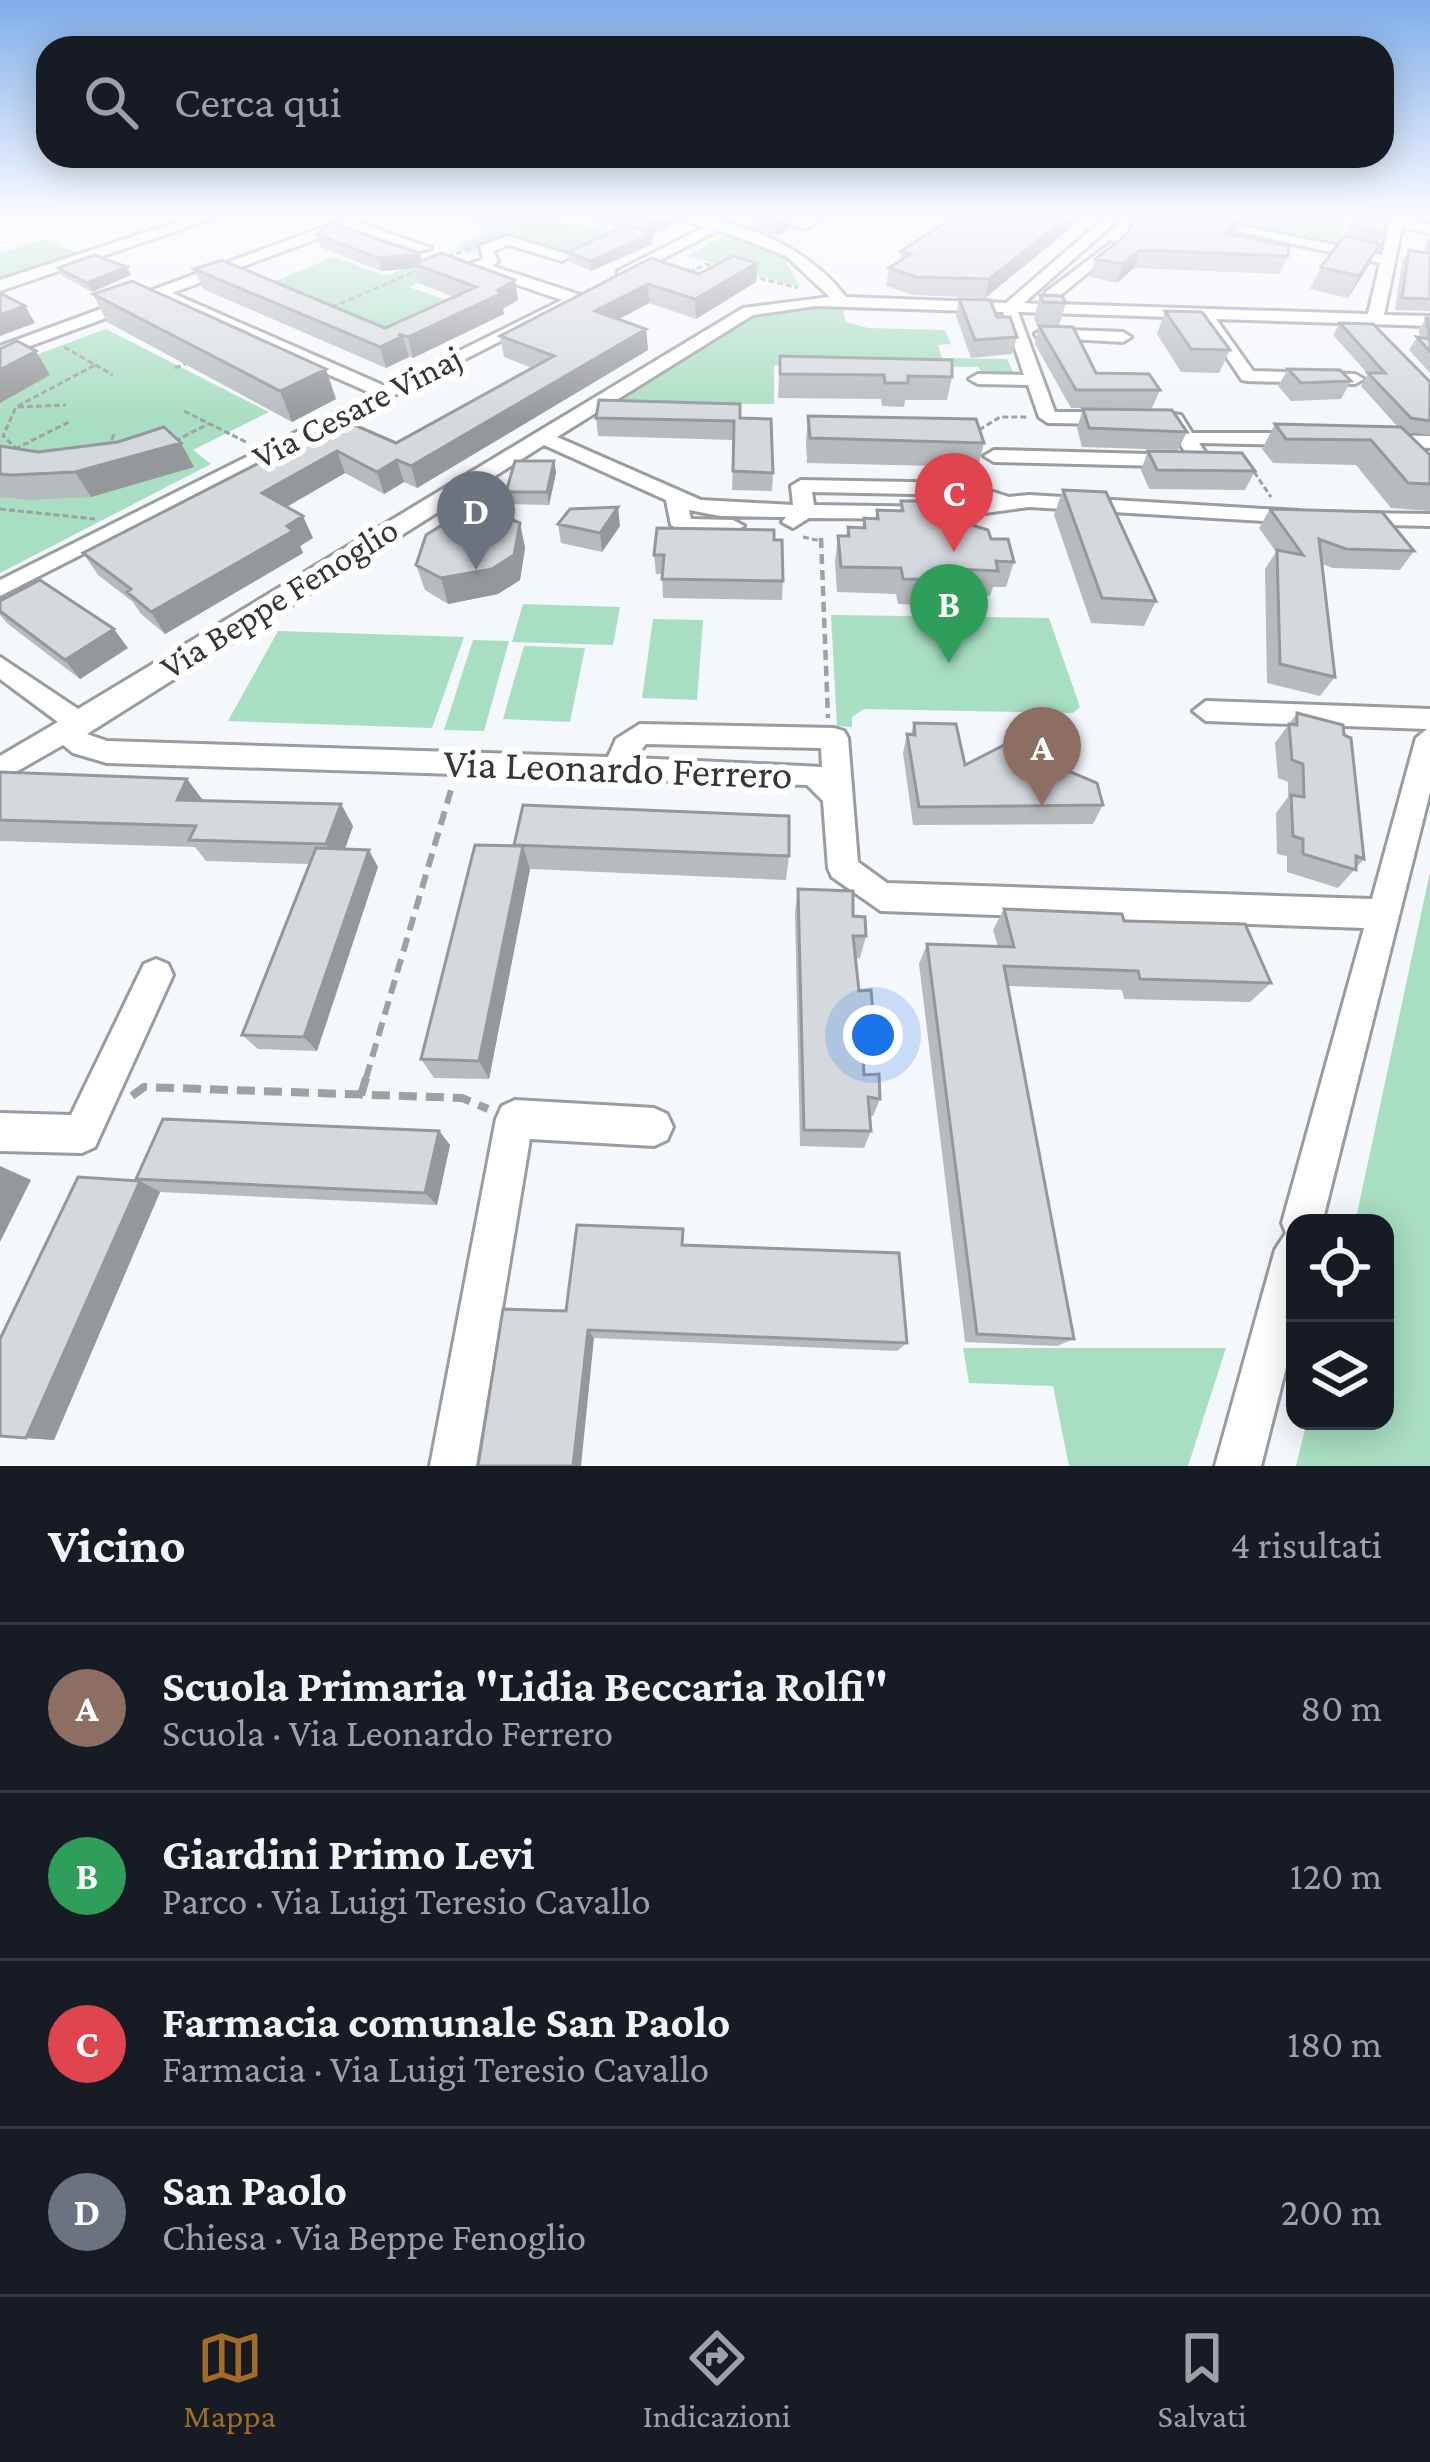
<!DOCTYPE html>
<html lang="it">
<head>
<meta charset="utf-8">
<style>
	body { margin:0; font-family:"Crimson Pro",serif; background:#20242c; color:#f1f3f6 }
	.controls { position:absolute; right:36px; bottom:36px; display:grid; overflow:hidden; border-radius:24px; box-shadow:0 6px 30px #0003 }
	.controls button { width:108px; height:108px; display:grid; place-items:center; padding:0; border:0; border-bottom:3px solid #363941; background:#171b24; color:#f1f3f6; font:60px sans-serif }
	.you { position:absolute; left:873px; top:1035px; width:42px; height:42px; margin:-30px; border:9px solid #fff; border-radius:50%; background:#1a73e8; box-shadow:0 0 0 18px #1a73e833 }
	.badge { display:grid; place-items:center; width:78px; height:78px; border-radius:50%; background:#a26c26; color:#fff; font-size:39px; font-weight:700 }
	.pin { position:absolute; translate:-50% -99px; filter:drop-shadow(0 3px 6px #0008) }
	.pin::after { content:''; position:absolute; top:63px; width:42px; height:36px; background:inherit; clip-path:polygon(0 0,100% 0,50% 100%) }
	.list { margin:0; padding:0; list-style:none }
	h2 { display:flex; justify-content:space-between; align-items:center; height:156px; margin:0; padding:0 48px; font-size:51px }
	h2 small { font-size:39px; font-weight:400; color:#9ea1a6 }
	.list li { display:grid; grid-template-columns:78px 1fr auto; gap:36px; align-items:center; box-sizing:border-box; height:168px; padding:0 48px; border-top:3px solid #363941 }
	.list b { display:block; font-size:45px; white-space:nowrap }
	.list p { margin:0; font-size:39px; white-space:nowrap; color:#9ea1a6 }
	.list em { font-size:39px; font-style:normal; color:#9ea1a6 }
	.icon { flex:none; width:66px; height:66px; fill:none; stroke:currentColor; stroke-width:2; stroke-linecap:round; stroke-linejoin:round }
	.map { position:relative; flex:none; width:1430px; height:1466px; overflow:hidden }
	.search { position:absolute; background:#171b24; box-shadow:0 6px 30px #0003; left:36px; right:36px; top:36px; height:132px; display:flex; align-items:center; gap:30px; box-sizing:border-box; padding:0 42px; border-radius:36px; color:#9ea1a6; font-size:45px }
	.sheet { height:828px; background:#171b24 }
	nav { display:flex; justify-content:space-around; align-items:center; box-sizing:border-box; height:168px; border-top:3px solid #363941; background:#171b24; font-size:33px; color:#9ea1a6 }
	nav a { display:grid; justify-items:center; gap:6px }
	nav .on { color:#a26c26 }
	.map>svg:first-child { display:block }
</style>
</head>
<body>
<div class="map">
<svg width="1430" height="1466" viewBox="0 0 1430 1466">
	<rect width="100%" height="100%" fill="#f4f7fc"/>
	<path fill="#a8dec1" d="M451,217h100l63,15 -45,22 -61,-18 -38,17 -15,-6 36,-16z
		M1206,217h140l-5,20 43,8 -2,13z
		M724,236l58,19 18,32 -113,-31z
		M46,239l31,14 -77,25v-25z
		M333,257l54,19 39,-17 24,8 -41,20 54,19 -66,32 -136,-51z
		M799,306h43l4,16 22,6 77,2 6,14 -13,1 4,13 65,1 7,15h-31l-5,-7 -204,-2v39l-160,-1 139,-86z
		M106,329l163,83 -76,38 18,14 -211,109v-205z
		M523,604l97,3 -7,38 -101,-3z
		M831,615l218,3 31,89 -7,6 -209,-4 -12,8v10l-15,-1z
		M653,619l50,1 -6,80 -55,-2z
		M278,631l186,6 -32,91 -204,-7z
		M473,640l36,1 -25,90 -40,-1z
		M524,646l61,2 -15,74 -67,-3z
		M1430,872v594h-134l11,-45h78v-198h-30z
		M963,1348h263l-38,118h-119l-16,-80 -84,-3z"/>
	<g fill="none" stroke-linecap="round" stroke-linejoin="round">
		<defs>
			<path id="minor" d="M351,217h19l-10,6 71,25 -12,3 -71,-24 -176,66 215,94 175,-87 -90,-31v-6l11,-4 -3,-13 28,-10 59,18 2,3 -7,4 -53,-16 -16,6 5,10 -6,5 95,31 -587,299v-16l373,-186 -215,-95 -158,58v-11z
				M675,217c65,0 131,29 171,80l160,6 100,-86h15l-97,86 17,1 5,-12 65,-49 5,7 -58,47 -2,7 312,10 12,-51 -208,-46h26l184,38 9,-38 39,8v8l-28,-6 -18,88 46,1v10l-214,-7 37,52 102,3 9,5 -9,5 -107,-3 -6,-1 -42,-62 -182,-6 37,100h59l9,6 -9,6 -66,-1 -9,-6 -11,-32 -50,-1 -9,-5 9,-5 46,1 -21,-63 -187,-6 -63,9 -196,122 144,63 92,5 -2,-19 10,-6 164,3 44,14 20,-2 270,16 11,6 -11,6 -270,-16 -88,12 -132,-1 -16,10 -11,-6 4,-5 -66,-1 -31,-6 2,9 42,1 11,6c-16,11 -57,10 -73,-1l-5,-25 -122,-55 -457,289 20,7 501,16 8,-18 24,-15 194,4 10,3 4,7 10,124 29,21 485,16 44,-161 11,-9 -221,-8 -13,-10 13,-10 224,8v83l-108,431h-27v109l-34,134h-46l60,-216 11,-17 -4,-10 82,-295 -483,-17 -49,-34 -4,-9 -5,-67 -16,-16 -700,-22 -34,-10 -10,-8 -63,36v-25l58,-34 -58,-43v-22l78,52 665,-401 87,-11 -44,-41 -68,-26 -90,47h-10v-6l86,-44zM812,492l151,3 18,6 -40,6 -127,-2zM646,744l175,4 1,19 -187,-9z
				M766,217l37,4 24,-4 -22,12z
				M1043,329l80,3 8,5 -8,5 -86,-5 -2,-3z
				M1158,412l23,3 11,18h108l10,6 -10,6 -101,-2 12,18 -10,6 -207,-5 -10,-6 10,-6 193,5 -19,-31 -19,-6z
				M1380,435l50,1v12l-57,-3v-8z
				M1356,513l74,1v12l-82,-2 -3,-5z
				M156,959l12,5 5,11 -78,172 -13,6 -82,-2v-38l71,2 73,-151z
				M515,1100l139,8 13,6 6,13 -6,13 -13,6 -124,-7 -54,327h-46l66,-347 6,-13z"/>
			<path id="major" d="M193,217h24l-217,74v-11z"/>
		</defs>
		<use href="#minor" stroke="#999ca0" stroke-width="6"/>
		<use href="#major" stroke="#999ca0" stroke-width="6"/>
		<path stroke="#9ea0a3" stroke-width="3" stroke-dasharray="6 3" stroke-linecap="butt" d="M515,217l6,9 38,3 42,-12
			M448,257l22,-9
			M689,273l17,-9 11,3
			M751,276l47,12
			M332,307l89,-38
			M64,347l49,28
			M175,368l15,-6
			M18,407l48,-2
			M184,411l64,32
			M979,430l21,-13h29
			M175,441l33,-17
			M108,448l7,-16
			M15,449l54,-27
			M18,450l-15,-14 13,-29 79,-42
			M1254,472l17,25
			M0,509l95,10
			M803,537l18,4"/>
		<path stroke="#9ea0a3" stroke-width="4.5" stroke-dasharray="10 6" stroke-linecap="butt" d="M821,538l7,180"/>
		<path stroke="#9ea0a3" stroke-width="6" stroke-dasharray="14 8" stroke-linecap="butt" d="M366,1078l87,-295"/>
		<path stroke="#9ea0a3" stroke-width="8" stroke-dasharray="18 9" stroke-linecap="butt" d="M361,1095l6,-20
			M132,1096l12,-9 318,11 26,11"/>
		<use href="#minor" fill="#fff" fill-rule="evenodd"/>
		<use href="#major" fill="#fff" fill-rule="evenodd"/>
	</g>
	<path fill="#b7bbbe" d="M577,217h102v6l-27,12 1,9 -62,27 -22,-9 -1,-10 51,-23z
		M747,217h42v12l-13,7 -23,-10 1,-7z
		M1084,217l-99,81 -71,-3 -28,-9 3,-18 11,-7 1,-10z
		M1350,217h38l-4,16 -6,10 2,1 -11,21 -21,33 -38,-9 11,-22 23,-31z
		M316,234l104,20 2,7 93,19 3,20 -15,9 1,5 -91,44 -5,-2 -22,12 -183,-79 -9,-20 191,59 69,-31 -35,-14 -4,-15 -34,3 -61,-24z
		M1234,235l54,21 -9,18 -145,-6 -17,15 -27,-6 5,-18 30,-23z
		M1429,239l1,72 -35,-1 7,-48 7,-12 13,3z
		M651,258l48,16 58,-11 -1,19 -60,37 -47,-16 -30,16 27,10 2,21 -231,138 -13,-6 -20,12 -39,-21 -58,34 26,31 -13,8 3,7 -138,81 -24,-20 -8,-12 -35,-27 -15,-22 260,-133 53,23 136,-75 -28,-11 -4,-21z
		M58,268l73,7 -39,17 -30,-16z
		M93,294l243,105 -44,23 -185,-100z
		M1040,295l26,8 -7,23 -22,-1 -3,-7z
		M959,299l38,18 20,20 -5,17 -41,4 -15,-42z
		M1165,311l65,39 -11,23 -38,-1 -24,-38z
		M1426,318h4v55l-21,-23 8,-13 3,1 -1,-8z
		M1340,323l90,59v53l-24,-3 24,23v56l-39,-3 -35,-43 -83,-2 -11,-14 13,-25 123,3 -37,-41 7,-12 -35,-39z
		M1039,326l57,47 64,17 -8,18h-81l-36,-64z
		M780,356l172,21 -5,23h-42l-1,7 -22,-1 -1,-7 -103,-1z
		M1288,369l63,12 -10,18 -50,2 -13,-15z
		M1083,409l104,23 -9,18 -96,-3 -5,-19z
		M808,416l176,27 -6,24 -171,-4 -1,-22z
		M596,418h144l33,55 -1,18 -40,-1 2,-50 -136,-4z
		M0,446l2,1 192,20 -103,30 -62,3 -29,-3z
		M1148,451l107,20 -10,19 -96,-1 -8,-19z
		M554,461l2,12 -7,32 -40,-1 -3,-12z
		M1063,490l93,111 -12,25 -53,-3 -37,-108z
		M901,501l58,20 32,18 23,23 -8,25h-13l-3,9 -36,-1 -3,11 -53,-2 -2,-10 -59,-2 -2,-30 3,-26h8l2,-9h14l2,-9 11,1 2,-9h23z
		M1270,509l144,42 -14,19 -67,-2 -11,-4 13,113 -15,19 -53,-13 -2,-114 11,-17 -17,-24z
		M520,523l5,25 -5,32 -22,14 -50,10 -23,-14 -9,-25z
		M558,524l62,2 -18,26 -41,-9z
		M774,540l9,41 -1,19 -119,-2 -1,-24h-6l-2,-19z
		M0,601l128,47 -48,31 -72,-55 -8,-9z
		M1297,713l67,146 -26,29 -51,-16v-16l-10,-2 -1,-41 12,-16v-15l-10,-4 -3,-35z
		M914,723l51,42 80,-4 58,44 -10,19 -180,1 -10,-72 4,-19h4z
		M0,772l187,7 16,21 138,4 12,22 -8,23 33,18 -61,184 -59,-2 -16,-14 68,-171 -104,-3 -11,-14 -195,-6z
		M475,845l314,11 -3,24 -256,-11 -41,210 -55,-1 -13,-19z
		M798,889l55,27 13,20 -6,22h-4l3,33 14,22 -6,20 -5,-1 2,43 16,24 -7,17h-4l2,15 -7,17 -64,-2 -5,-234z
		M1004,909l120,12 147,62 -21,19 -126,-3 -2,-9 -114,-4 66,353 -17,7 -92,-4 -46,-378 8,-20 71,3 -5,-17z
		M439,1131l11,14 -13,60 -277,-13 -106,248 -54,-4 140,-255 -4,-2z
		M684,1245l223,98 -10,8 -303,-13 -28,-27z"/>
	<path fill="#95989b" d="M653,217h26v6l-27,12 1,9 -62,27 -1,-10 57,-25 -1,-16z
		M780,217h9v12l-13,7 1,-18z
		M1068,217h16l-99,81 4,-19z
		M1240,218l-7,17 -9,-2z
		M1380,244l-11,21 -21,33 11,-22z
		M1140,250l-6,18 -17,15 6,-19z
		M420,254l3,13 -9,-3 1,4 -34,3 -3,-13z
		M757,263l-1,19 -60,37 -1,-20z
		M127,267l4,8 -39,17 -5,-9z
		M515,280l3,20 -15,9 1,5 -91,44 -5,-21z
		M648,284l1,19 -52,28 -2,-20z
		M25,306l10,17 -35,13v-21z
		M646,329l2,21 -231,138 -6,-22z
		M403,336l6,21 -23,11 -6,-21z
		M36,351l14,24 -50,28v-33z
		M326,369l10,30 -44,23 -12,-31z
		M181,443l13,24 -103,30 -16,-25z
		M337,451l8,22 -73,42 -10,-22z
		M397,460l7,22 -20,12 -7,-22z
		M554,461l2,12 -7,32 -2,-13z
		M618,507l2,19 -18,26 -2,-19z
		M303,516l10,22 -13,8 3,7 -138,81 -14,-22z
		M520,523l5,25 -5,32 -22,14 -50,10 -7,-26z
		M114,629l14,19 -48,31 -15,-19z
		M187,779l17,23 -27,-2z
		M341,804l12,22 -14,39 -13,-21z
		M523,846l7,23 -41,210 -10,-18z
		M369,850l9,17 -61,184 -13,-14z
		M439,1131l11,14 -13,60 -12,-12z
		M0,1166l31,14 -31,62z
		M140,1181l20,11 -106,248 -28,-2z
		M588,1330l6,8 -13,128h-8z"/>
	<path fill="#d5d9dd" stroke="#95989b" stroke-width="3" d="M954,217h114l-79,62 -72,-2 -28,-9 22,-14 -10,-3z
		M1137,217h101l2,1 -16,15 65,13 -1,10 -148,-6 -17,14 -28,-5 30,-23z
		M1353,217h35l-4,16 -34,-7z
		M333,223l87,31 -42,4 -62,-24z
		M626,225l26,9 -62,27 -22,-9z
		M1344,236l36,8 -21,32 -38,-9z
		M1429,239h1v60l-28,-1 7,-48 21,4z
		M441,253l74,27 -17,10 2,4 -92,43 -10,-3 5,2 -23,11 -186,-78 28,-9 163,68 91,-41 -62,-23z
		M94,255l33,12 -40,16 -29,-15z
		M733,256l24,7 -62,36 -47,-15 -53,27 51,18 -235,137 -14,-6 -20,12 -40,-21 -75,42 41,23 -16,10 6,5 -142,81 -24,-20 4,-3 -48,-36 260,-133 53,23 158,-87 -54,-20 151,-78 48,16z
		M132,281l194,88 -46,22 -187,-97z
		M0,293l25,13 -25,9z
		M1040,295l22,1 4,7 -23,-1z
		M959,299l31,1 7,17h13l7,20 -42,3z
		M1165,311l37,1 28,38 -39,-1z
		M1426,318h4v34l-13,-15 13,2z
		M1340,323l33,1 57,58v39l-19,-3 -43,-45h17z
		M1039,326l34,1 23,46 53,1 11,16h-84z
		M17,341l19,10 -36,19v-21z
		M780,356l172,4v17l-44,-1v7h-23l-1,-8 -104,-1z
		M1288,369l52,1 11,11 -50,2z
		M599,400l141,4v14l31,1 2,54 -40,-2 1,-50 -138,-3z
		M1083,409l89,1 15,22 -98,-4z
		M808,416l168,3 8,24 -174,-5z
		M1275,424l126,3 29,28v29l-22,-1 -37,-43 -85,-1z
		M164,427l17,16 -106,29 -63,3 -12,-1v-28l38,6 80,-10z
		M1148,451l94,2 13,18 -98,-1z
		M515,461h39l-7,31h-41z
		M1063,490l43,2 50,109 -54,-3z
		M901,501h26l2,11h28l2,9 29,9 3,9h17l6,23 -18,-1 2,10 -43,-2 2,11 -54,-1 -2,-11 -60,-1 -3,-31h11l-1,-9 17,1 -1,-10 14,1 -1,-9 26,1z
		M618,507l-18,26 -42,-9 12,-15z
		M1270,509l112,3 32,39 -68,-2 -27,-10 16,138 -55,-13 -3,-114 26,5z
		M496,513l24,10 -6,32 -22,14 -51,9 -25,-13 10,-30 24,-15z
		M657,528l117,2v10h8l1,41 -121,-2 2,-24h-10z
		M40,580l74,49 -49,31 -65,-49v-10z
		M1297,713l46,12 1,10 7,3 13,121 -8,-3v14l-53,-16v-15l-10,-3 -2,-41 13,2 -1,-33 -11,-4 -3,-36 8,1z
		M914,723l42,1 9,41 47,-24h25l8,20 52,22 6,22 -184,2 -12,-73 8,1z
		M0,772l187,7 -10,21 164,4 -15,40 -137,-4 7,-14 -196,-6z
		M523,805l266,11v40l-275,-11z
		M475,845l48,1 -44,215 -58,-2z
		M316,848l53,2 -65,187 -62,-2z
		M798,889l55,2v25l12,1 1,19h-13l6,55 12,-1 2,23 -12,-1 3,63 15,-1 1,25 -12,-2 3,34 -67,-1z
		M1004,909l118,5 2,7 121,3 26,59 -131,-4 -2,-8 -134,-5 70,373 -97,-5 -50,-390 87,3z
		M163,1119l276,12 -14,62 -289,-14z
		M78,1177l62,4 -114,257 -26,-2v-97z
		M577,1225l106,4 -1,16 217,8 8,90 -319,-13 -15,136h-95l25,-157 63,2z"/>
	<linearGradient id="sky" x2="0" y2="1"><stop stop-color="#7eade8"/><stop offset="0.51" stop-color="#fafbfe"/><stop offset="1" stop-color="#fafbfe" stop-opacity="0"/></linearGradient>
	<rect width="1430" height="422" fill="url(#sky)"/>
	<g text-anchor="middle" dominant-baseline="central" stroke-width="12" stroke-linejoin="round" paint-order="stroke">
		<g font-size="36" fill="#343637" stroke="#fff">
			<text transform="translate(357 407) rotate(-27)">Via Cesare Vinaj</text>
			<text transform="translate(279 598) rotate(-32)">Via Beppe Fenoglio</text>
		</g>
		<g font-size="42" fill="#343637" stroke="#fff">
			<text transform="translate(618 768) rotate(2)">Via Leonardo Ferrero</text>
		</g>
	</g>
</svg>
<div class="controls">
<button><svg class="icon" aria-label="locate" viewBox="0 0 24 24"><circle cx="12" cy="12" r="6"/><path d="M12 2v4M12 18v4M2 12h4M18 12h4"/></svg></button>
<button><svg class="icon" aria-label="layers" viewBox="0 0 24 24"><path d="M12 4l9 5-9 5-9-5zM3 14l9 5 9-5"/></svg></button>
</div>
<div class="you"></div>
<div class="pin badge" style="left:1042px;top:806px;background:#8d6e63">A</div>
<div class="pin badge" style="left:949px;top:663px;background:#2e9e5b">B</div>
<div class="pin badge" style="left:954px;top:552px;background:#e0444e">C</div>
<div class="pin badge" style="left:476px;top:570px;background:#6b7280">D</div>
<div class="search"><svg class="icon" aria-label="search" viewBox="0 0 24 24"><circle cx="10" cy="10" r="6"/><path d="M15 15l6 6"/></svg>Cerca qui</div>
</div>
<section class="sheet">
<h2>Vicino<small>4 risultati</small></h2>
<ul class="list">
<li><span class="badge" style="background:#8d6e63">A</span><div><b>Scuola Primaria &quot;Lidia Beccaria Rolfi&quot;</b><p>Scuola · Via Leonardo Ferrero</p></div><em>80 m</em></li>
<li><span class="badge" style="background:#2e9e5b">B</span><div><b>Giardini Primo Levi</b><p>Parco · Via Luigi Teresio Cavallo</p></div><em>120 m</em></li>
<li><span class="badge" style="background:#e0444e">C</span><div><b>Farmacia comunale San Paolo</b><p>Farmacia · Via Luigi Teresio Cavallo</p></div><em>180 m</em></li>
<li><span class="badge" style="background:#6b7280">D</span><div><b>San Paolo</b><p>Chiesa · Via Beppe Fenoglio</p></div><em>200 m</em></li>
</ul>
</section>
<nav>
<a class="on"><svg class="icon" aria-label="map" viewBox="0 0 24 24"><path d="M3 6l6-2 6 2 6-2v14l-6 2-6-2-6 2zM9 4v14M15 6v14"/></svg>Mappa</a>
<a><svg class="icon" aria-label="directions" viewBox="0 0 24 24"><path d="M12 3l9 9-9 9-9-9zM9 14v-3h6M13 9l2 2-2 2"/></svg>Indicazioni</a>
<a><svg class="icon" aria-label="saved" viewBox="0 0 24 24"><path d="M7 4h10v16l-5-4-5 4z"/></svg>Salvati</a>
</nav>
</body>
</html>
